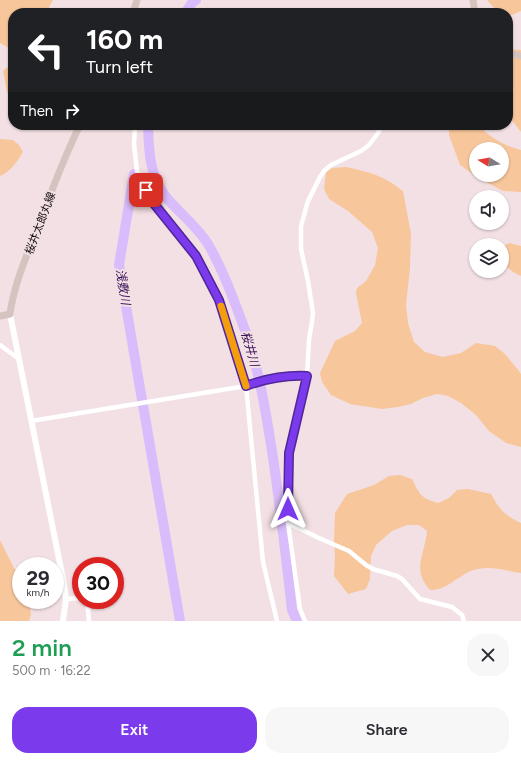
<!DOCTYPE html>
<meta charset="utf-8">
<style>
body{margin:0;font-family:Figtree,"Noto Sans JP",sans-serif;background:#f7f7f7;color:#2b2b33;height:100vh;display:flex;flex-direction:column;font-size:15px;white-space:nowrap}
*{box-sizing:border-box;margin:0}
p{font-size:13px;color:#7c7c81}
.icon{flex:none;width:22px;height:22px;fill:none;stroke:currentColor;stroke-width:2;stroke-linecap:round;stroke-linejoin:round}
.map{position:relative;height:621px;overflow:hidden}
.details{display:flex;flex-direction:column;background:#fff;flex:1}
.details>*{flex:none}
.top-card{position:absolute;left:8px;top:8px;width:505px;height:122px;border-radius:16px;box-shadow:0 1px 3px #0004;background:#202124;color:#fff;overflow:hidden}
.needle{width:26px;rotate:281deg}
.buttons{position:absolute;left:469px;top:142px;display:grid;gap:8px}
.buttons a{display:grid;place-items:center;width:40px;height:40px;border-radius:50%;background:#fff;box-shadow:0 1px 3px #0004;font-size:20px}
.speed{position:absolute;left:12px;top:557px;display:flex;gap:8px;font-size:20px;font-weight:700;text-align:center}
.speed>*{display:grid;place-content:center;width:52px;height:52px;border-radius:50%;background:#fff;box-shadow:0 1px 3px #0004;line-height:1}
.speed small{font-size:10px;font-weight:400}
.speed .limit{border:6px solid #d22;background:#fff;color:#111}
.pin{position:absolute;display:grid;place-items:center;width:34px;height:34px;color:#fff;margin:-17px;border-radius:8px;box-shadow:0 2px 6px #0006}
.me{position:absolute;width:44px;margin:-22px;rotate:0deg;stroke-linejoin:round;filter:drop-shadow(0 0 3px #0008)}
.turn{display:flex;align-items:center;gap:14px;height:84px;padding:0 12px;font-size:18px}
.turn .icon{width:52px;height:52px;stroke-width:2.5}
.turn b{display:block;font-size:28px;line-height:34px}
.then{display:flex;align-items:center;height:38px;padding:0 12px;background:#0003;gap:8px;font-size:15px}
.round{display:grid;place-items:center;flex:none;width:42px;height:42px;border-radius:16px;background:#f7f7f7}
.summary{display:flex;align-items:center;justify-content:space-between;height:68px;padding:0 12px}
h1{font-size:24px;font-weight:600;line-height:30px;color:#1e9e55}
.primary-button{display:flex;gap:8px;margin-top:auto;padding:8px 12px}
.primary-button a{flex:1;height:46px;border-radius:16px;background:#7c3aed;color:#fff;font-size:16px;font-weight:600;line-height:46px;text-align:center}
.primary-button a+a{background:#f7f7f7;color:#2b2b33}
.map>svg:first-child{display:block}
.green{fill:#f7c69b;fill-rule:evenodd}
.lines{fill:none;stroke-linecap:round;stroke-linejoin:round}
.stream{stroke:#d9bcfb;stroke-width:1.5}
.river{stroke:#d9bcfb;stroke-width:10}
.minor{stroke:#fff;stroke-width:4.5}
.tertiary{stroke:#fff;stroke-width:6}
.secondary{stroke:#d5c3bf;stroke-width:7}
.route-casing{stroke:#51269a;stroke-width:10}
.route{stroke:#7c3aed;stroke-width:7}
.slow{stroke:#f59e0b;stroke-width:7}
.labels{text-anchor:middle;stroke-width:4;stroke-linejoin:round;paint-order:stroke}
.street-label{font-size:11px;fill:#130d0f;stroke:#f3e0e4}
.water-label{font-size:12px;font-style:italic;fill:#3a1159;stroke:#f3e0e4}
</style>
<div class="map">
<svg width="521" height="621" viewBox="0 0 521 621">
<rect width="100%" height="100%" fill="#f3e0e4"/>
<path class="green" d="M0 0H53L46 13H13V55L7 47 0 43Z
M487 0H521V11L512 15H508V13C499 13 492 7 487 0Z
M508 49 521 50V132L508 115Z
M13 67V91L9 93 7 92 3 71 6 68Z
M449 125H478C490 137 504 146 521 150V192L503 191 477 177 460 165 449 135ZM476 149H502V175H476Z
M0 139 13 140 19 145 23 152C17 162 10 172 0 176Z
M346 167C372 173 382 175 403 191L411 234 410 268 406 305 408 323 414 342 425 352 443 357 461 353 476 343 495 346 505 354 519 371 521 374V447L506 443 489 431 476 415 461 403 448 396 437 394 423 398 411 404 398 407 382 409 350 404 331 395 322 382 320 373 335 341 355 331 362 323 356 293 357 288 366 281 375 265 378 248 372 232 348 211 329 199 324 189 326 172 332 168Z
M509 243 521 246V276C507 270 498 260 505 245Z
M400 475 412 479C420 495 421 498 438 503L449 498 457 490 468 489 491 494C500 510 504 515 521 523V573C507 571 492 566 478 569 460 572 448 591 430 590 411 569 425 555 427 531L419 525H407L392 531 376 545 371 556 370 579 366 589 348 594 334 576 335 556 334 540 335 513 347 494 374 485 389 476Z
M0 540 21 582V600H29V601L31 614 29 621H0Z"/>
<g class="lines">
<path class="stream" d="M192 3 194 0"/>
<path class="river" d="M185 13 192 3 196 0
M148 125C149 153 149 173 166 197 179 213 197 226 208 244 222 268 232 295 242 322 258 363 265 407 272 451 280 504 286 557 292 610L297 621
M134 174 119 265 142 400
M143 405 180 621"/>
<path class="minor" d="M135 125 134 144 137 171 151 200 196 256 219 300 246 386 263 562 277 621
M0 345 19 359
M31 421 246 386C265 379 286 375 307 376
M288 523 321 539 349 551 366 565 373 569 397 576 402 579 420 599 452 607 462 615 464 621
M66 599 81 598
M87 600 89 621
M305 621 300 609 288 523 289 453 307 376 309 340 312 321 313 313 308 281 301 249V226L308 201 320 177 324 171 331 165 361 151 369 145 378 133 382 125"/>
<path class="tertiary" d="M10 314 63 579 66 599 63 621"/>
<path class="secondary" d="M473 0 475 13
M133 13 137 0
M508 53 521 56
M0 316 10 314C14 283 28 253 39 224 52 190 64 157 80 125"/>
</g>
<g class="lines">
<g class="route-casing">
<path id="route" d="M146 190 151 200 196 256 219 300 246 386C265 379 286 375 307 376L289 453 288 509"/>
</g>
<use href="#route" class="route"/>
<path class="slow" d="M221 306 246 386"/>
</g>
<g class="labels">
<g class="street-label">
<text transform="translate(40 223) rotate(-69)" y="4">桜井太郎丸線</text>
</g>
<g class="water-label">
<text transform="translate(123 287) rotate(81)" y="4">浅敷川</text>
<text transform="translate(250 349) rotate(74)" y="4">桜井川</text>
</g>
</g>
</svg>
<div class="buttons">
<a><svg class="needle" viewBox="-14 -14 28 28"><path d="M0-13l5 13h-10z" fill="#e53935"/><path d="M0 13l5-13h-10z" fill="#7c7c81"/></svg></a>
<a><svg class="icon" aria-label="sound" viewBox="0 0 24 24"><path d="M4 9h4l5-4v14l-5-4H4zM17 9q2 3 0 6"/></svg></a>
<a><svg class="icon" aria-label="layers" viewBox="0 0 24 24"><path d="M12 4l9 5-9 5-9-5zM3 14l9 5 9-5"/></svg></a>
</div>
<div class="speed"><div>29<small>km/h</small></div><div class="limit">30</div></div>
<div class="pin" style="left:146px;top:190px;background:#d93025"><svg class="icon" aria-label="arrive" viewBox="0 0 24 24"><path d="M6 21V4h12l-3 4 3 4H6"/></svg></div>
<svg class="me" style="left:288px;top:509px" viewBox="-20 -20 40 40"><path d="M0-17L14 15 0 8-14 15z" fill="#7c3aed" stroke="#fff" stroke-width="4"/></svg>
<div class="top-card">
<div class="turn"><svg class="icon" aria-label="left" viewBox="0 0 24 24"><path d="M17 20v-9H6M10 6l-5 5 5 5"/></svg><div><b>160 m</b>Turn left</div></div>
<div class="then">Then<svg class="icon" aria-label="right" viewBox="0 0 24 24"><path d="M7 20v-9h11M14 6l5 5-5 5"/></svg></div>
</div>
</div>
<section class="details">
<div class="summary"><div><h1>2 min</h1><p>500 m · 16:22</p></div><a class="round"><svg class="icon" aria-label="close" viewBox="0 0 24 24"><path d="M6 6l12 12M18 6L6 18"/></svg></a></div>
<div class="primary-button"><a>Exit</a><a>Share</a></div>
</section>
